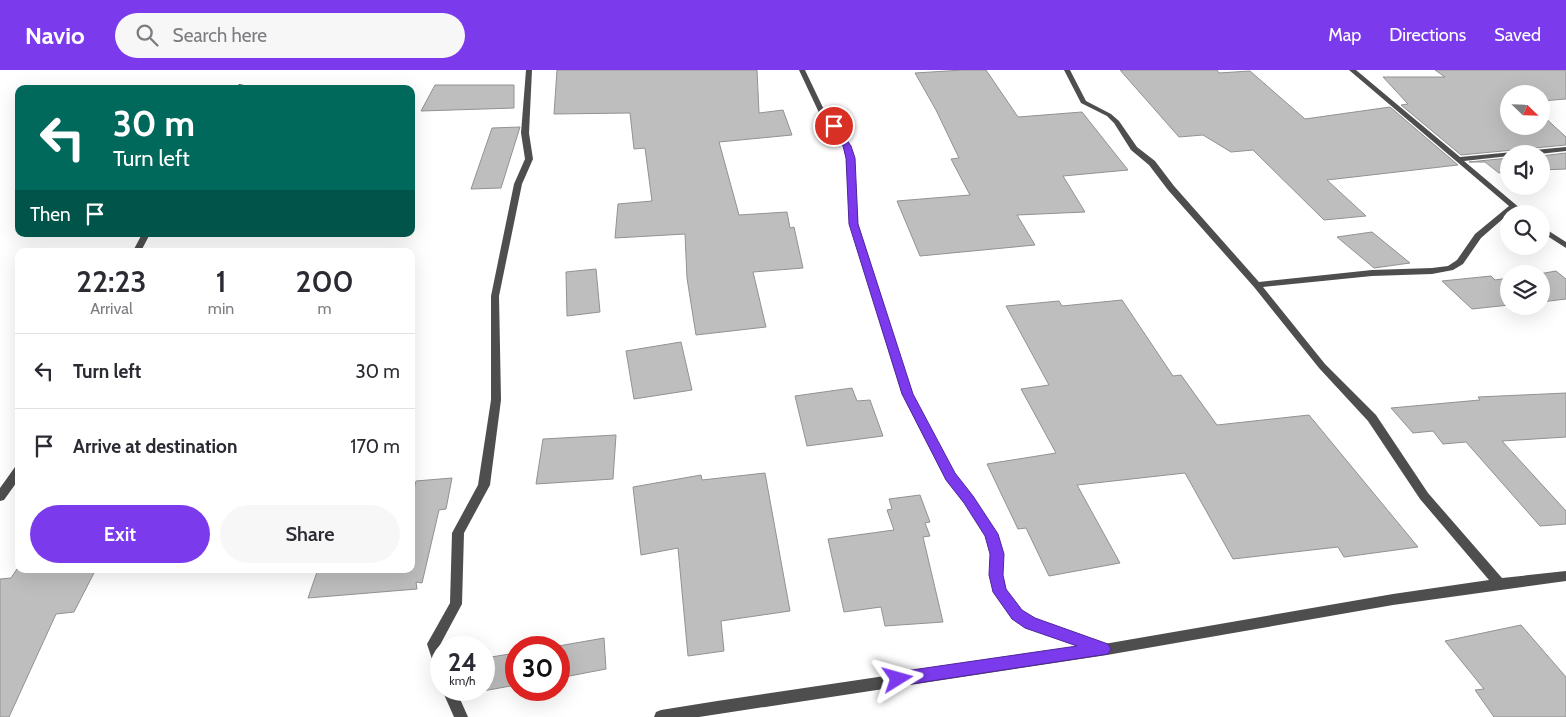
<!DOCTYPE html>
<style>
body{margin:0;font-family:Cabin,sans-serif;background:#f7f7f7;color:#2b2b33;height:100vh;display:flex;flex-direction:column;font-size:19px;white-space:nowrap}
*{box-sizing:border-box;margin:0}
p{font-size:16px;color:#7c7c81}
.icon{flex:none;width:28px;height:28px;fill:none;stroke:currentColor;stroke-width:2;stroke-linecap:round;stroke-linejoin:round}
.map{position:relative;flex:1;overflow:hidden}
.drawer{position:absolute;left:15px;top:178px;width:400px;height:325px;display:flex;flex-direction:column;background:#fff;border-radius:10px;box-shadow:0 5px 20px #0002}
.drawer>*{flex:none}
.top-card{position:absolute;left:15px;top:15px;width:400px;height:152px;border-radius:10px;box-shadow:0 5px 20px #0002;background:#00695c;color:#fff;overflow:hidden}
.needle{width:32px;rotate:113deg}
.buttons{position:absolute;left:1500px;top:15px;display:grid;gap:10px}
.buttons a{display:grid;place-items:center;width:50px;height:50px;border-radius:50%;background:#fff;box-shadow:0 5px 20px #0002;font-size:25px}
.speed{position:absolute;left:430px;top:566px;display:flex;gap:10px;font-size:25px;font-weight:700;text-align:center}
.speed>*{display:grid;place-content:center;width:65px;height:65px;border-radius:50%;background:#fff;box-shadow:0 5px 20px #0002;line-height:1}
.speed small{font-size:12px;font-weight:400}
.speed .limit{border:8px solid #d22;background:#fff;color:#111}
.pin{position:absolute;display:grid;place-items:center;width:42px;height:42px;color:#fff;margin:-21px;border:2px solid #fff;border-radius:50%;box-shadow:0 1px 5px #0007}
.me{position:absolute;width:55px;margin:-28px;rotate:82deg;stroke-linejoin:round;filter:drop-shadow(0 0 4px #0008)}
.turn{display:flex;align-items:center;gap:18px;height:105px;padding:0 15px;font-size:22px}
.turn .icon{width:65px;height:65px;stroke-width:2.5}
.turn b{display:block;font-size:35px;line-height:42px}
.then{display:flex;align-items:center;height:48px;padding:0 15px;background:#0003;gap:10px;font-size:19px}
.eta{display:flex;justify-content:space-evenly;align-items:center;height:85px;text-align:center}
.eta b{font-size:30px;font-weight:600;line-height:35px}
.cta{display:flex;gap:10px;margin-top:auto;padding:10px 15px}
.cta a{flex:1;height:58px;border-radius:30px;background:#7c3aed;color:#fff;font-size:20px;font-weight:600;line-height:58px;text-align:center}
.cta a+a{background:#f7f7f7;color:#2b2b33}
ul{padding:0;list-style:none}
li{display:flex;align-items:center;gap:15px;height:75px;padding:0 15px;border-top:1px solid #e1e1e2}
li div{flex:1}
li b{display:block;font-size:19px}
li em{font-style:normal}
header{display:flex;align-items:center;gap:30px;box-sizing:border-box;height:70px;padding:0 25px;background:#7c3aed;color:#fff}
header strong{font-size:24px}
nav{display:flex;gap:28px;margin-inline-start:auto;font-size:18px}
.search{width:350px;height:45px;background:#f7f7f7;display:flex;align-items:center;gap:12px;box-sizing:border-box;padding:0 18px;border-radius:28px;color:#7c7c81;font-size:19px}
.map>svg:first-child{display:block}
.building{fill:#bebebe;stroke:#929292}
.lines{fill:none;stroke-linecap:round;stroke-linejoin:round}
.street{fill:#4e4e4e;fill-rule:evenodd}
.route{fill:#7c3aed;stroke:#51269a}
</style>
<header>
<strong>Navio</strong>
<div class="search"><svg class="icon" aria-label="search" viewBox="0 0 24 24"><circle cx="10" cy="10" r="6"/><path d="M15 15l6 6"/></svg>Search here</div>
<nav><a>Map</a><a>Directions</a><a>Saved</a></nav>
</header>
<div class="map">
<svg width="1566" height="647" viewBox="0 0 1566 647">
<rect width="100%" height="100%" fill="#fff"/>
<path class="building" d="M557 0H757L759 43 783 40 792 65 719 72 739 145 787 142 790 158 794 157 803 198 753 202 766 257 696 265 687 208 685 164 615 168 618 134 652 131 645 78 634 79 630 43 554 44Z
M963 0H986L1018 47 1082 42 1128 100 1063 106 1085 142 1017 145 1035 175 920 186 897 131 970 125 951 89 959 88 936 40 915 3Z
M1120 0H1217L1219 3 1250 1 1305 49 1390 37 1458 95 1327 110 1366 146 1324 150 1253 80 1231 82 1203 65 1179 67Z
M1435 0H1566V29L1541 31V24H1509V56H1541V44L1566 67V75L1461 85 1401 35 1408 34 1383 7H1445Z
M435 15H514V38L421 41Z
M520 57 501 118 471 119 492 58Z
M1566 83V99L1541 100V86Z
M1509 88V102L1499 103 1485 92H1469Z
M1372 162 1410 193 1374 198 1337 167Z
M596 199 600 242 567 246 566 202Z
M1556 201 1566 209V229L1541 232V204H1539Z
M1491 206 1495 210 1509 208V235L1472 239 1442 211Z
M1122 230 1173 306 1181 305 1217 355 1309 345 1418 477 1344 487 1338 477 1233 489 1185 403 1077 415 1120 493 1049 506 1026 458 1018 459 987 394 1056 383 1021 319 1049 315 1006 236 1059 231 1062 236Z
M681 272 692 320 634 329 626 281Z
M852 318 857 331 870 330 883 366 807 376 795 326Z
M1566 323V367L1502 371 1566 441V454L1540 456 1466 372 1443 374 1433 361 1413 363 1391 338 1480 330 1478 327Z
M616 365 613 409 536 414 543 369Z
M765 403 790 541 721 551 724 581 688 586 678 478 641 485 633 417 701 405 702 410Z
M452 408 446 439 439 440 422 513 416 512 417 519 308 528 318 499H411V431L416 411Z
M920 425 930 452 925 453 930 466 923 467 943 552 885 556 881 537 844 542 828 469 894 460 887 440 892 439 889 429Z
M17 499H96L74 542 56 544 9 647H0V509L11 508Z
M1521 555 1566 607V647H1494L1475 620 1484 619 1445 571Z
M604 568 606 599 559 608V578H547Z
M516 583V615L483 621 485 588Z"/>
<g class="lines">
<path class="street" d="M526 0H532L529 63 533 89 522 114 499 226 501 330 490 415 464 463 462 534 440 575 441 579V603L436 601 427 574 450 533 452 463 478 415 491 330V226L514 114 525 89 521 63Z
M799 0H805L827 46 836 55 851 76 854 88 858 154 912 324 954 404 973 427 997 464 1003 484 1002 505 1006 520 1021 541 1034 549 1104 574 1393 524 1489 510 1420 429 1368 351 1319 298 1254 217 1168 120 1149 95 1131 80 1114 53 1107 46 1081 33 1064 0H1070L1086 31 1111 44 1119 51 1137 77 1155 91 1174 116 1259 212 1372 200 1432 198 1448 196 1457 190 1475 164 1509 136 1349 0H1356L1460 87 1566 77V81L1539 84H1509V86L1464 91 1527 144H1518L1513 140 1481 168 1463 194 1453 200 1432 204 1372 206 1263 217 1325 294 1376 345 1428 423 1502 508 1566 501V511L1393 535 1107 585 699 647H654L656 642 661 640 717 631 1081 577 1026 557 1013 549 996 526 990 505 991 484 986 465 965 433 946 410 902 324 850 154 846 88 843 76 831 57 821 47Z
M239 14 244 15 242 19H235Z
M1541 156 1566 172V178L1541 162Z
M142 164H150L141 181H133Z
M19 396V409L4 430 0 431V418L15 397Z
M442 620H456L468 647H454Z"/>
</g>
<path class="route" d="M831 54H836L851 76 855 88 858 154 913 324 955 403 973 426 998 464 1004 484 1003 505 1006 519 1022 540 1035 548 1108 574 1111 579 1108 584 898 616 892 614 890 609 892 604 898 602 1077 576 1025 558 1012 549 993 522 989 505 990 484 985 466 964 433 946 410 902 324 849 154 846 88 843 76 830 56Z"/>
</svg>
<div class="buttons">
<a><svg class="needle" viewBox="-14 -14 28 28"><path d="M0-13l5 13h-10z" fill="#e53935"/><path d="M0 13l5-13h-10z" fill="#7c7c81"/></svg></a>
<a><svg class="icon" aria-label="sound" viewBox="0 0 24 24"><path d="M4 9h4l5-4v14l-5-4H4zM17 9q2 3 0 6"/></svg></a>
<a><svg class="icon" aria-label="search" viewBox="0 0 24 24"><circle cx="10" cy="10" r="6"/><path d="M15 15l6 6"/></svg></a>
<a><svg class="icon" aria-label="layers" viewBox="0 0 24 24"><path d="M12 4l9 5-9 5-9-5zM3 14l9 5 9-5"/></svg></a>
</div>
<div class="speed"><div>24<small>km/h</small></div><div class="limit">30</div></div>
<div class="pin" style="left:834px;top:56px;background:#d93025"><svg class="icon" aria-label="arrive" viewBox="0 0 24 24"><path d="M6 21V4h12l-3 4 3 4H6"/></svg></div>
<svg class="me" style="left:898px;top:609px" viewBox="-20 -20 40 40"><path d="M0-17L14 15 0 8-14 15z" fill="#7c3aed" stroke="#fff" stroke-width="4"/></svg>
<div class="top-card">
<div class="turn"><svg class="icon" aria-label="left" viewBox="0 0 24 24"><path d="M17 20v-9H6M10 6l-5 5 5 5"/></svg><div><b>30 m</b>Turn left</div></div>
<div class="then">Then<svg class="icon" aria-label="arrive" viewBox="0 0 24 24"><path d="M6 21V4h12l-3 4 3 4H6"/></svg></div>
</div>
<section class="drawer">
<div class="eta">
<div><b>22:23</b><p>Arrival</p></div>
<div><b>1</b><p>min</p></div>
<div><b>200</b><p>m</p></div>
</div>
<ul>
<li><svg class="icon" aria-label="left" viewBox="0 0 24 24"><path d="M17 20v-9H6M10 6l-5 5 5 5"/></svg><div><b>Turn left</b></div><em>30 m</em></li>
<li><svg class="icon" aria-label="arrive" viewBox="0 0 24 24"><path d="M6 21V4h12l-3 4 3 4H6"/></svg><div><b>Arrive at destination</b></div><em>170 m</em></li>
</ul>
<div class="cta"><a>Exit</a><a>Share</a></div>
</section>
</div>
